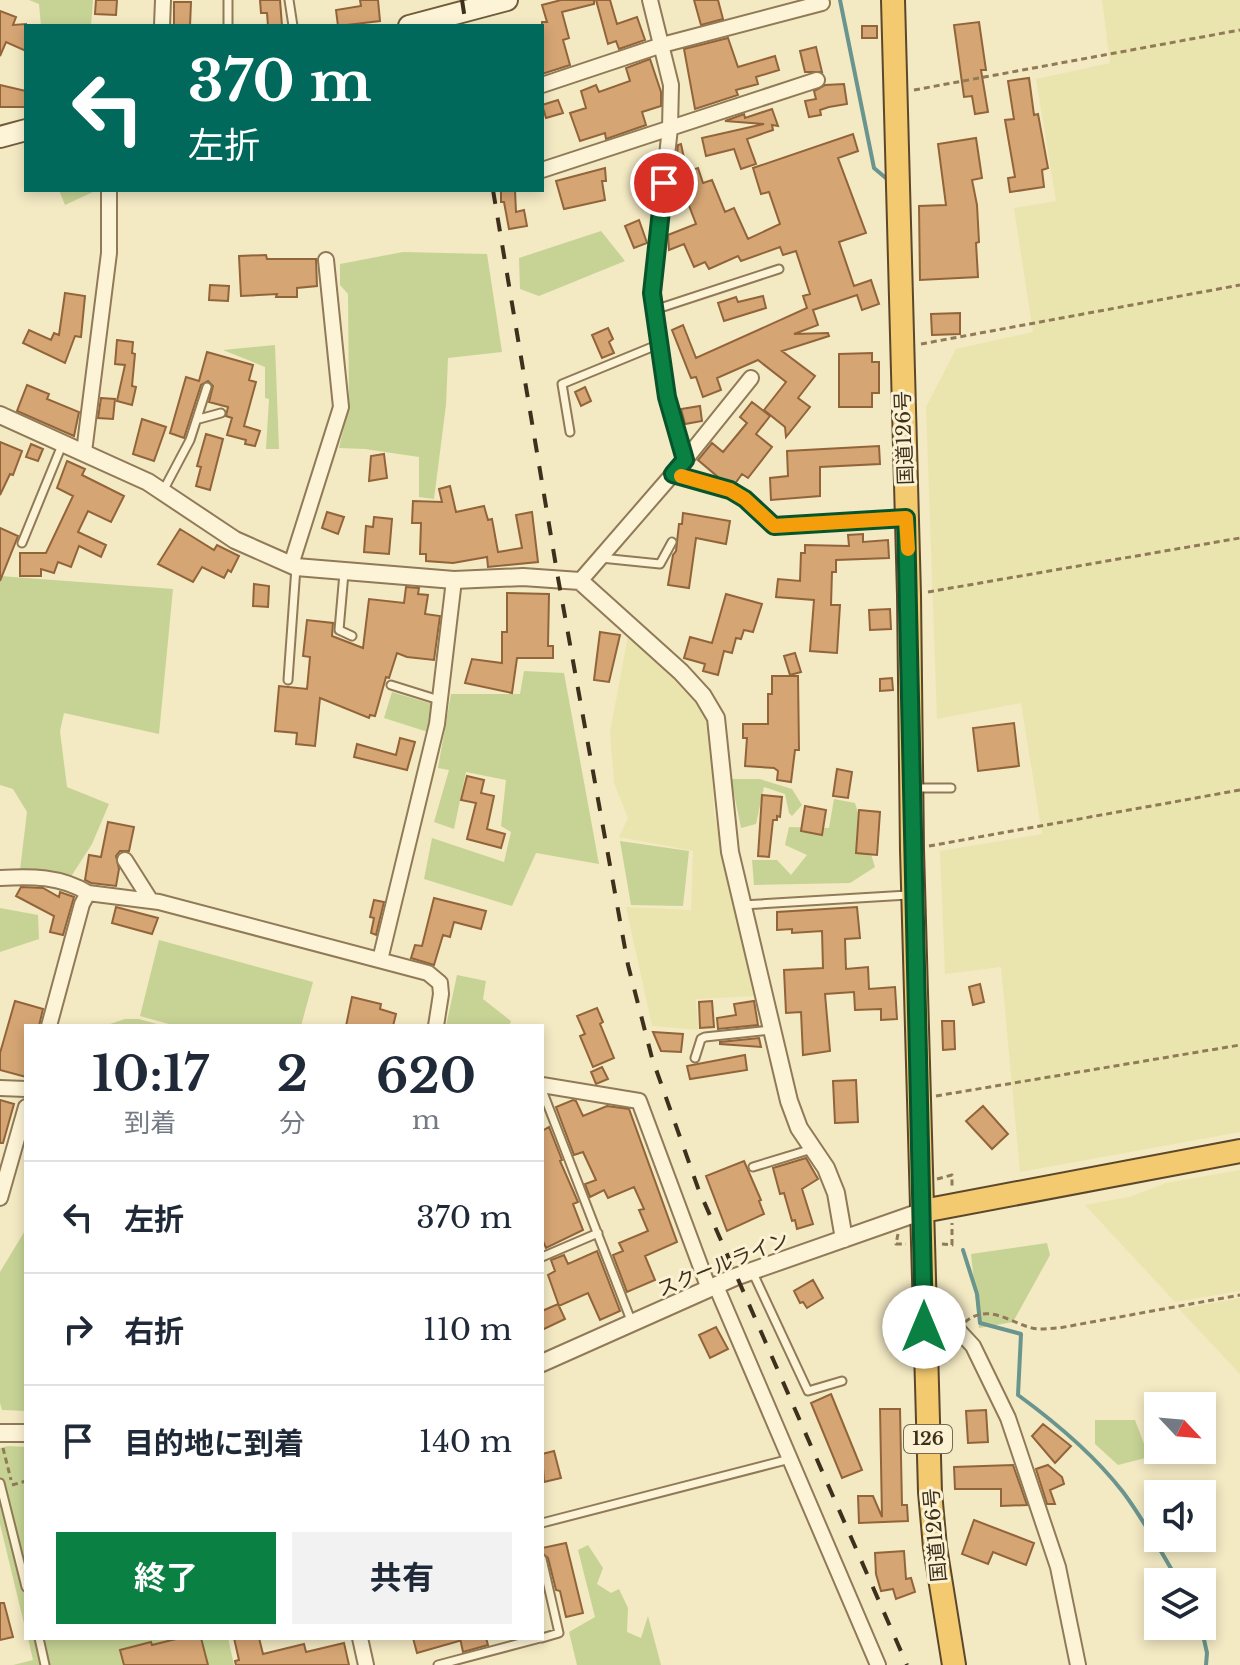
<!DOCTYPE html>
<html lang="ja">
<meta charset="utf-8">
<style>
body{margin:0;font-family:"Libre Baskerville","Noto Sans JP",serif;background:#f2f2f3;color:#1f2937;height:100vh;display:flex;flex-direction:column;font-size:30px;white-space:nowrap}
*{box-sizing:border-box;margin:0}
p{font-size:26px;color:#747a83}
.icon{flex:none;width:44px;height:44px;fill:none;stroke:currentColor;stroke-width:2;stroke-linecap:round;stroke-linejoin:round}
.map{position:relative;flex:1;overflow:hidden}
.drawer{position:absolute;left:24px;top:1024px;width:520px;height:616px;display:flex;flex-direction:column;background:#fff;border-radius:0px;box-shadow:0 4px 12px #0003}
.drawer>*{flex:none}
.guide{position:absolute;left:24px;top:24px;width:520px;height:168px;border-radius:0px;box-shadow:0 4px 12px #0003;background:#00695c;color:#fff;overflow:hidden}
.needle{width:52px;rotate:116deg}
.tools{position:absolute;left:1144px;top:1392px;display:grid;gap:16px}
.tools a{display:grid;place-items:center;width:72px;height:72px;border-radius:0px;background:#fff;box-shadow:0 4px 12px #0003;font-size:40px}
.pin{position:absolute;display:grid;place-items:center;width:68px;height:68px;color:#fff;margin:-34px;border:4px solid #fff;border-radius:50%;box-shadow:0 2px 8px #0007}
.me{position:absolute;width:88px;margin:-44px;rotate:0deg;stroke-linejoin:round;filter:drop-shadow(0 0 6px #0008)}
.turn{display:flex;align-items:center;gap:28px;height:168px;padding:0 32px;font-size:36px}
.turn .icon{width:104px;height:104px;stroke-width:2.5}
.turn b{display:block;font-size:56px;line-height:68px}
.eta{display:flex;justify-content:space-evenly;align-items:center;height:136px;text-align:center}
.eta b{font-size:48px;font-weight:700;line-height:56px}
.primary-button{display:flex;gap:16px;margin-top:auto;padding:16px 32px}
.primary-button a{flex:1;height:92px;border-radius:0px;background:#0b8043;color:#fff;font-size:32px;font-weight:700;line-height:92px;text-align:center}
.primary-button a+a{background:#f2f2f3;color:#1f2937}
ul{padding:0;list-style:none}
li{display:flex;align-items:center;gap:24px;height:112px;padding:0 32px;border-top:2px solid #e0e1e3}
li div{flex:1}
li b{display:block;font-size:30px}
li em{font-style:normal}
.map>svg:first-child{display:block}
.farmland{fill:#eae5af}
.green{fill:#c7d395}
.lines{fill:none;stroke-linecap:round;stroke-linejoin:round}
.stream{stroke:#6a958e;stroke-width:4}
.building{fill:#d6a574;stroke:#92643a;stroke-width:2}
.service-casing{stroke:#907a57;stroke-width:11}
.minor-casing{stroke:#907a57;stroke-width:18}
.tertiary-casing{stroke:#907a57;stroke-width:20}
.secondary-casing{stroke:#725b3a;stroke-width:24}
.trunk-casing{stroke:#5d472b;stroke-width:26}
.path{stroke:#907a57;stroke-width:3;stroke-dasharray:6 4;stroke-linecap:butt}
.service{stroke:#fdf4d7;stroke-width:7}
.minor{stroke:#fdf4d7;stroke-width:14}
.tertiary{stroke:#fdf4d7;stroke-width:16}
.secondary{stroke:#fdf4d7;stroke-width:20}
.trunk{stroke:#f3ca70;stroke-width:22}
.rail{stroke:#3e301d;stroke-width:4;stroke-dasharray:14 14;stroke-linecap:butt}
.route-casing{stroke:#07532c;stroke-width:20}
.route{stroke:#0b8043;stroke-width:14}
.slow{stroke:#f59e0b;stroke-width:14}
.labels{text-anchor:middle;stroke-width:6;stroke-linejoin:round;paint-order:stroke}
.shield{fill:#faf2d3;stroke:#766a54;stroke-width:2}
.shield-label{font-size:18px;font-weight:bold;fill:#3e301d}
.street-label{font-size:20px;fill:#3e301d;stroke:#faf2d3}
</style>
<div class="map">
<svg width="1240" height="1665" viewBox="0 0 1240 1665">
<rect width="100%" height="100%" fill="#f3e9c3"/>
<path class="farmland" d="M1102 0H1240V1132L1020 1172 1001 967 945 974 940 851 1042 834 1021 703 937 719 926 407 956 349 1033 332 1014 208 1056 201 1036 79 1110 63Z
M628 636 679 680 702 710 710 729 714 813 758 996 696 999 698 1030 652 1026 626 907 691 910 693 851 619 837 628 818 614 783 610 732Z
M1240 1170V1291L1175 1302 1085 1205 1129 1197 1166 1183Z
M1240 1298V1374L1179 1309Z"/>
<path class="green" d="M29 0H93L91 26H41L39 4Z
M59 190H93V192L65 205Z
M601 231 625 261 539 296 520 289 519 258Z
M403 252 487 254 502 352 448 358 446 405 434 499 419 497V457L365 449 339 448 349 406 348 294 340 285V264Z
M275 345 279 449H266L269 399 265 398V367L223 350Z
M0 576 173 589 159 734 64 713 60 731 67 787 109 804 92 844 72 875 20 870 27 812 13 789 0 785Z
M524 671 564 673 599 864 536 853 512 906 424 879 432 838 504 862 511 832 501 826 506 780 466 772 454 829 434 822 449 770 438 768 451 694H520Z
M392 692 432 704 428 732 384 718Z
M731 779H760L792 789 802 805 792 816 789 813 785 794 764 787 756 824 741 828Z
M834 799 855 803 875 867 850 883 754 885 752 860H777L791 875 807 855 785 845 789 827 829 828Z
M620 841 689 851 683 906 631 905Z
M0 908 38 915 39 939 0 952Z
M159 940 313 982 301 1026H176L140 1016Z
M457 975 486 981 483 999 511 1021 509 1026H446Z
M125 1019H139L164 1026H104Z
M26 1229V1411L2 1410 0 1403V1272Z
M1047 1243 1050 1255 1013 1322 979 1328 971 1254Z
M1095 1420H1135L1149 1457 1118 1465 1095 1444Z
M8 1446 26 1447V1632L0 1524V1448Z
M588 1545 603 1568 597 1584 611 1593 619 1589 628 1608 627 1632 641 1638 648 1616 661 1665H577L569 1632 595 1617 578 1550Z
M28 1638H228L234 1665H13L33 1660Z"/>
<g class="lines">
<path class="stream" d="M840 0 874 168 887 179
M963 1250 977 1294 980 1323 1021 1334 1018 1395C1055 1422 1095 1456 1123 1492 1144 1520 1161 1552 1179 1582
M1201 1626 1207 1653 1206 1665"/>
</g>
<path class="building" d="M96 0H117L116 15 95 14Z
M260 0H280L282 26H268L267 13H261Z
M360 0H378L380 21 338 26 336 10 361 6Z
M561 0H594V4L562 12 569 38 563 40 570 65 542 74V22H547L542 5Z
M596 0H610L617 24 637 17 645 40 619 49 616 41 608 44Z
M694 0H718L723 19 701 25Z
M174 2H191L190 26H174Z
M0 11 16 17 13 25 26 24V51L6 42 0 56Z
M979 22 986 70H981L988 112 975 114 972 96 964 97 954 25Z
M862 26H877V38H862Z
M728 38 738 67 775 56 779 70 756 77 758 84 736 90 738 95 695 109 684 49Z
M816 47 822 72H805L800 51Z
M650 59 661 92V106L642 112 646 125 606 139 605 133 580 141 570 113 586 108 581 91 596 85 599 92 630 81 626 68Z
M1029 78 1034 115 1038 114 1048 168 1042 170 1044 187 1010 192 1008 178 1015 177 1005 120 1014 119 1008 81Z
M844 84 847 104 829 107 820 110 821 115 809 117 805 101 816 99 814 91 825 85Z
M0 85 26 91V107H0Z
M558 100 563 113 546 118 542 105Z
M772 109 778 126 772 125 773 130 747 139 756 164 741 169 734 149 706 156 702 138 764 124 725 121 744 114 745 118Z
M853 134 858 151 838 158 866 233 839 242 854 286 871 280 879 304 862 310 857 295 813 310 818 325 794 334 828 333 829 336 782 351 815 376 798 398 810 407 786 437 785 427 764 410 786 382 758 360 717 378 721 390 703 397 696 377 691 378 672 330 683 325 696 358 807 308 803 296 810 294 796 251 783 255 780 247 741 261 738 256 709 269 705 262 694 267 684 244 669 250 668 235 696 224 688 203 671 210 673 193 677 192 674 182 678 145 681 144 687 172 698 168 703 183 712 180 725 212 734 208 748 239 780 224 769 192 761 194 753 168Z
M976 138 982 178 972 180 977 205 979 242 976 243 978 277 920 280 919 206 946 205 938 144Z
M605 168 606 181H602L605 200 564 209 556 181Z
M501 190H515L516 212 524 210 527 226 509 229 504 202H501Z
M639 220 647 243 634 248 625 226Z
M266 255 267 259H316L317 286 297 288V297H276L277 294 241 296 239 256Z
M210 285 229 286 228 301 209 300Z
M65 293 85 296 81 337 75 336 65 363 23 343 29 330 51 340 54 333 59 335Z
M763 296 766 308 724 321 718 303 736 297 738 302Z
M960 313V334L932 335 931 314Z
M608 328 613 339 609 342 614 353 602 358 592 335Z
M117 340 133 342 132 353 135 354 132 386 136 387 132 405 117 401 125 365 115 364Z
M207 352 253 365 249 380 256 382 244 426 260 431 255 446 245 444 246 440 227 435 232 418 226 416 228 407 209 402 213 386 208 381 201 385 184 438 170 433 186 377 199 381Z
M872 353V362H879V393H872V407H839V354Z
M27 385 49 394 47 399 79 412 74 436 17 411Z
M585 387 591 401 581 406 575 392Z
M101 398 115 399 113 419 98 418Z
M752 402 770 416 756 434 772 447 748 478 742 474 734 485 724 482 698 460 712 443 723 452 747 423 740 417Z
M700 406 702 421 685 424 681 409Z
M142 419 166 427 154 461 133 454Z
M206 434 223 439 210 490 196 486 201 467 197 466Z
M0 442 22 451 13 475 10 474 0 495Z
M31 444 43 449 38 461 26 457Z
M879 446 880 464 820 467V496L771 500 770 478 788 476 787 451Z
M384 454 387 478 369 481 371 456Z
M67 461 85 469 82 475 124 496 111 522 88 511 78 532 106 545 101 557 79 546 71 567 58 562 54 573 41 569V576H20V553H46L73 496 57 488Z
M450 486 456 512 484 506 488 520 492 519 498 552 522 548 516 515 532 512 538 562 488 567 487 557 453 563 426 561V554H420L421 523H412L413 501 442 502 439 489Z
M327 512 344 517 338 534 322 528Z
M683 513 730 521 726 544 696 538 689 588 668 585 673 555 676 551 679 524H682Z
M374 517 392 519 389 554 364 552 366 526 373 527Z
M0 528 18 536 0 581Z
M180 529 214 550 217 545 239 556 231 572 228 570 224 578 202 567 193 582 158 564Z
M863 534V542L888 540 889 558 836 560V572H832L831 605H840L837 653 810 651 814 600 776 597 778 579 800 581 801 553H805V545L849 546 848 535Z
M254 584 269 586 268 607 253 606Z
M406 587 419 588 418 594 428 595 425 614 440 616 434 660 407 657 397 653 389 678 386 677 375 716 370 715 369 718 320 698 315 746 296 744 297 733 275 731 279 686 307 689 310 657 303 656 307 620 333 623 332 636 363 648 369 599 404 603Z
M507 593 549 594 548 646H553V658H517L512 693 465 683 472 659 502 663V632H507Z
M726 594 762 604 753 632 744 630 741 639 736 638 732 653 724 651 718 675 703 671 705 664 684 658 690 637 712 643Z
M890 609 891 629 870 630 869 610Z
M600 632 620 635 609 682 594 680Z
M795 653 801 672 790 675 784 656Z
M772 676H798L799 750H795L791 782 777 780 778 771 774 768 745 766 747 738H743V724H768V694H772Z
M892 678 893 690 880 691V679Z
M1014 723 1019 766 978 771 973 728Z
M400 738 415 742 407 770 354 757 357 744 396 755Z
M837 769 852 772 848 798 833 796Z
M467 776 484 780 481 793 494 796 487 829 505 834 501 848 467 839 476 803 461 800Z
M762 795 782 797 780 817 777 816V820H773L769 857 758 856Z
M805 806 826 810 822 835 801 831Z
M859 810 880 812 877 855 856 853Z
M108 822 134 827 129 851H120L116 856 119 869 116 886 91 883 85 880 89 855 101 857Z
M21 887 43 888 59 897 60 892 74 897 63 935 50 932 54 916 16 896Z
M434 898 486 911 481 929 454 922 450 937 443 935 434 965 411 958 415 945 422 946Z
M374 900 384 902 376 935 371 933 374 918 370 917Z
M116 907 158 918 152 934 112 923Z
M857 907 860 938 845 939 846 969 868 967 869 989 895 987 897 1019 881 1020V1009L855 1010 854 992 825 994 830 1051 803 1055 801 1012 786 1013 784 970 823 968 822 931 792 933V929L777 930V912Z
M980 984 984 1002 973 1005 969 987Z
M352 997 381 1004 380 1009 396 1014 393 1026H346Z
M15 1001 43 1009 39 1026H26V1077L0 1070V1053Z
M712 1001 714 1027 700 1028 699 1002Z
M754 1001 758 1025 718 1029 717 1018 736 1015 734 1004Z
M597 1008 603 1022 600 1024 614 1058 593 1067 580 1036 585 1034 577 1016Z
M942 1021H954L955 1049 943 1050Z
M653 1032 683 1034 681 1052 661 1051Z
M759 1038 761 1047 720 1044V1042Z
M745 1055 747 1070 690 1079 687 1066Z
M602 1067 608 1079 596 1084 591 1072Z
M856 1080 858 1122 835 1123 833 1081Z
M0 1100 14 1104 3 1143H0Z
M573 1100 576 1101 583 1116 607 1106 629 1109 677 1242 645 1256 655 1280 627 1292 613 1255 623 1251 619 1243 648 1231 639 1210 644 1209 634 1187 608 1198 604 1190 590 1197 585 1184 596 1180 583 1152 574 1155 556 1107Z
M983 1106 1008 1134 992 1149 966 1121Z
M549 1127 562 1160 560 1161 578 1202 573 1204 583 1230 546 1248 542 1239V1131Z
M806 1158 818 1179 802 1189 813 1224 797 1229 795 1220 792 1221 784 1193 780 1194 773 1168Z
M744 1161 761 1200 759 1201 764 1214 727 1231 706 1176Z
M597 1251 620 1311 600 1320 588 1293 559 1306 548 1275 555 1271 551 1260 564 1255 568 1264Z
M813 1280 823 1298 807 1308 803 1302 800 1303 794 1291Z
M558 1304 565 1319 542 1330V1311Z
M716 1327 728 1349 710 1358 699 1335Z
M831 1394 862 1470 842 1478 811 1403Z
M880 1409H900L902 1505H907L908 1521 859 1523 858 1496H873L882 1517Z
M986 1410 988 1442 968 1443 966 1411Z
M1043 1424 1071 1446 1055 1463 1032 1436Z
M554 1451 561 1478 544 1482 542 1454Z
M1013 1465 1027 1505 1001 1506V1489H955L954 1467Z
M1048 1465 1062 1477 1064 1484 1050 1490 1055 1504H1047L1036 1469Z
M974 1520 1034 1543 1026 1565 993 1552 988 1564 962 1554Z
M566 1543 583 1613 566 1617 560 1591 556 1590 548 1558 542 1553V1548Z
M904 1551 906 1579 911 1578 915 1592 896 1599 893 1589 881 1591 876 1574 875 1553Z
M0 1603H4L13 1637 0 1640Z
M180 1638H201L208 1665H124L120 1650 151 1642 152 1645Z
M234 1638H259L263 1654 304 1644 306 1652 344 1643 349 1665H236L235 1661 239 1660Z
M413 1638H459V1641L417 1653Z
M460 1638H486L488 1645 463 1652Z"/>
<g class="lines">
<g class="service-casing">
<path id="service" d="M289 0 293 26
M228 26V0
M654 310 779 269
M199 419 221 413
M570 432 562 384 657 345
M673 474 730 490 745 499 774 526 903 518
M163 491 190 440 207 387
M22 543 62 445
M601 558 660 564 672 542
M344 573 339 630 352 636
M288 680 296 567
M391 685 439 700
M913 788H951
M743 905 908 895
M695 1058 701 1039 705 1037 770 1030
M542 1090 632 1323
M753 1167 812 1149
M542 1257 598 1233
M752 1271 808 1391 842 1381
M0 1483 26 1587
M542 1523 790 1459
M542 1559 559 1633 542 1638
M39 1638 45 1665
M438 1665 540 1638"/>
</g>
<g class="minor-casing">
<path id="minor" d="M650 0 671 85 670 128 652 293 667 397 685 460
M162 26 163 0
M542 85 662 45 822 3
M542 170 817 80
M84 452 109 253V190
M291 565 341 407 326 260
M580 581 685 460 751 378
M125 860 151 901
M0 878C31 876 61 876 88 893L159 902 428 973 440 983 441 994 436 1026
M380 960 437 724 454 580
M49 1026 82 904 88 893
M542 1085 639 1101 709 1289
M0 1088 26 1089
M0 1198 26 1107
M716 1286 878 1665
M924 1327 944 1328 960 1332 973 1346 1008 1418 1058 1567 1078 1665
M360 1638 366 1665"/>
</g>
<g class="tertiary-casing">
<path id="tertiary" d="M0 415 148 482 235 540 296 567 454 580 523 577 580 581 681 672 703 696 716 718 730 852 789 1101 799 1128 826 1168 836 1193 844 1239
M542 1363 735 1277 923 1211
M0 1433H26"/>
</g>
<g class="secondary-casing">
<path id="secondary" d="M409 26 507 0
M0 137 26 130"/>
</g>
<g class="trunk-casing">
<path id="trunk" d="M893 0 909 595 912 850 930 1492 935 1547 954 1665
M923 1211 1240 1151"/>
</g>
<path class="path" d="M914 90 1240 30
M921 344 1240 285
M928 592 1240 538
M929 846 1240 790
M936 1096 1240 1045
M937 1179 952 1175V1188
M898 1234 896 1244H906
M942 1244 952 1245V1223
M965 1322C988 1303 1009 1322 1032 1328 1041 1330 1050 1328 1059 1328L1240 1295
M3 1448 11 1480
M12 1485 26 1481"/>
<use href="#service" class="service"/>
<use href="#minor" class="minor"/>
<use href="#tertiary" class="tertiary"/>
<use href="#secondary" class="secondary"/>
<use href="#trunk" class="trunk"/>
<path class="rail" d="M462 0 466 26
M493 190 558 578 628 965 652 1058 698 1188 907 1665"/>
</g>
<g class="lines">
<g class="route-casing">
<path id="route" d="M664 183 652 293 667 397 685 460 673 474 730 490 745 499 774 526 906 518 924 1327"/>
</g>
<use href="#route" class="route"/>
<path class="slow" d="M681 476 730 490 745 499 774 526 906 518 908 549"/>
</g>
<g class="labels">
<rect class="shield" x="904" y="1425" width="48" height="28" rx="6"/>
<g class="shield-label">
<text x="928" y="1445">126</text>
</g>
<g class="street-label">
<text transform="translate(904 438) rotate(-92)" y="7">国道126号</text>
<text transform="translate(723 1264) rotate(-22)" y="7">スクールライン</text>
<text transform="translate(935 1535) rotate(-95)" y="7">国道126号</text>
</g>
</g>
</svg>
<div class="tools">
<a><svg class="needle" viewBox="-14 -14 28 28"><path d="M0-13l5 13h-10z" fill="#e53935"/><path d="M0 13l5-13h-10z" fill="#747a83"/></svg></a>
<a><svg class="icon" aria-label="sound" viewBox="0 0 24 24"><path d="M4 9h4l5-4v14l-5-4H4zM17 9q2 3 0 6"/></svg></a>
<a><svg class="icon" aria-label="layers" viewBox="0 0 24 24"><path d="M12 4l9 5-9 5-9-5zM3 14l9 5 9-5"/></svg></a>
</div>
<div class="pin" style="left:664px;top:183px;background:#d93025"><svg class="icon" aria-label="arrive" viewBox="0 0 24 24"><path d="M6 21V4h12l-3 4 3 4H6"/></svg></div>
<svg class="me" style="left:924px;top:1327px" viewBox="-20 -20 40 40"><circle r="19" fill="#fff"/><path d="M0-13L10 11 0 6-10 11z" fill="#0b8043"/></svg>
<div class="guide">
<div class="turn"><svg class="icon" aria-label="left" viewBox="0 0 24 24"><path d="M17 20v-9H6M10 6l-5 5 5 5"/></svg><div><b>370 m</b>左折</div></div>
</div>
<section class="drawer">
<div class="eta">
<div><b>10:17</b><p>到着</p></div>
<div><b>2</b><p>分</p></div>
<div><b>620</b><p>m</p></div>
</div>
<ul>
<li><svg class="icon" aria-label="left" viewBox="0 0 24 24"><path d="M17 20v-9H6M10 6l-5 5 5 5"/></svg><div><b>左折</b></div><em>370 m</em></li>
<li><svg class="icon" aria-label="right" viewBox="0 0 24 24"><path d="M7 20v-9h11M14 6l5 5-5 5"/></svg><div><b>右折</b></div><em>110 m</em></li>
<li><svg class="icon" aria-label="arrive" viewBox="0 0 24 24"><path d="M6 21V4h12l-3 4 3 4H6"/></svg><div><b>目的地に到着</b></div><em>140 m</em></li>
</ul>
<div class="primary-button"><a>終了</a><a>共有</a></div>
</section>
</div>
